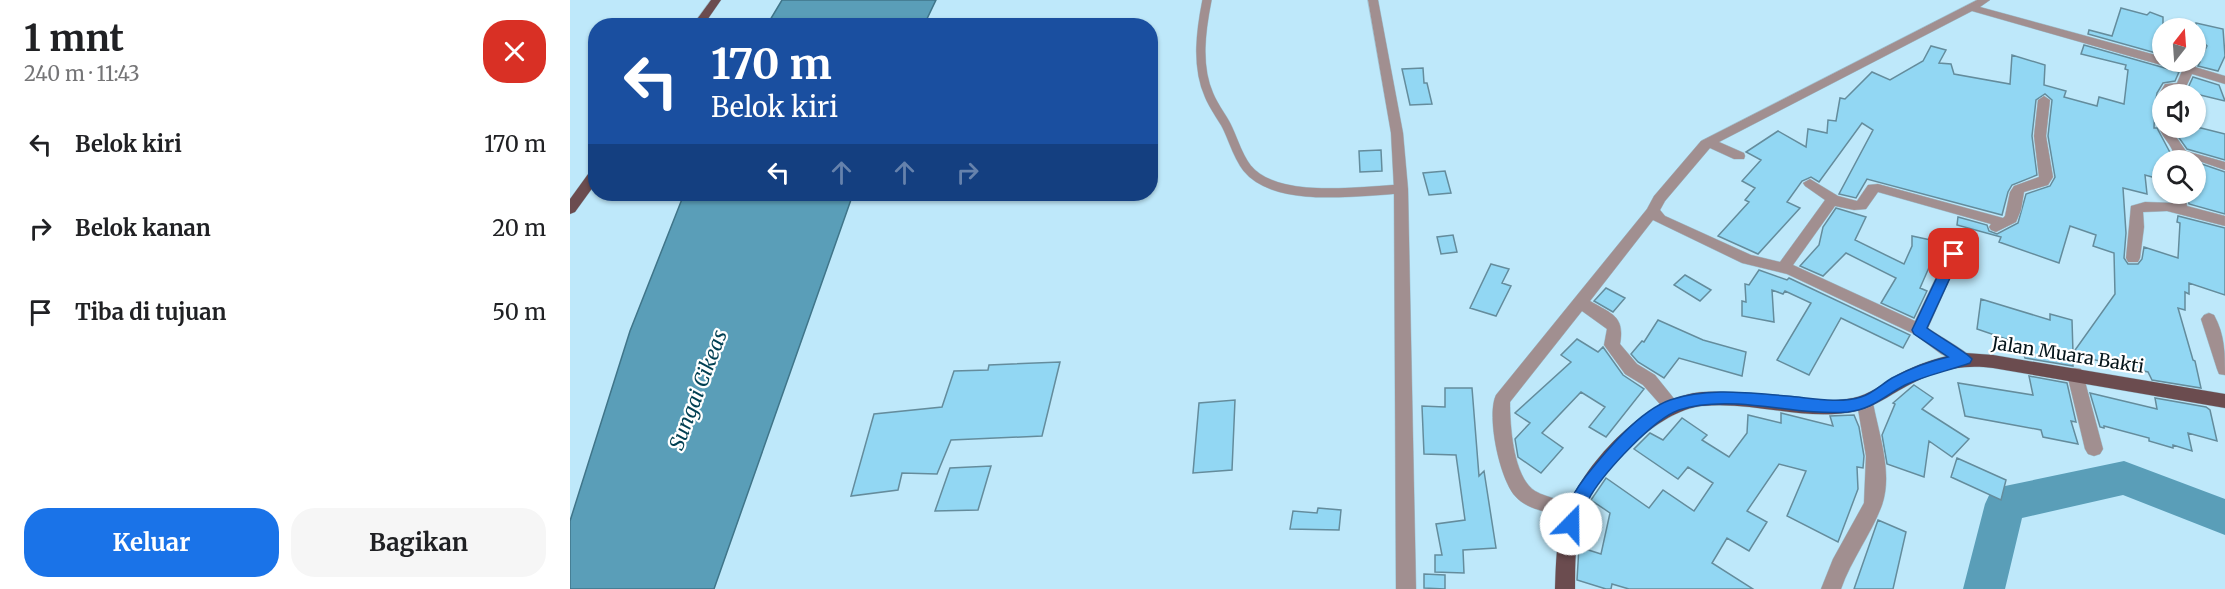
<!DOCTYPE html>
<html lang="id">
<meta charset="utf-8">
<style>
body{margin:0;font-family:Merriweather,serif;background:#f6f6f6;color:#202124;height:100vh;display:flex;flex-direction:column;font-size:22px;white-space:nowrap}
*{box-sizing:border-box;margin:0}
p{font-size:20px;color:#757577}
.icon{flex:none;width:33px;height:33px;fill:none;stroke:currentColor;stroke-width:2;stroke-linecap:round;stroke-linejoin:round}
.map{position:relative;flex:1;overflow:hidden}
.sheet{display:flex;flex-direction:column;background:#fff;width:570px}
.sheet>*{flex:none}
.banner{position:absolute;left:18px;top:18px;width:570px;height:183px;border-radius:24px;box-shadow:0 2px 4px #0004;background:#1a4fa0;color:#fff;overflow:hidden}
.needle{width:39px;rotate:17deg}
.tools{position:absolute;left:1582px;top:18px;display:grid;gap:12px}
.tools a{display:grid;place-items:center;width:54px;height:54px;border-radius:50%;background:#fff;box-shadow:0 2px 4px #0004;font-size:30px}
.pin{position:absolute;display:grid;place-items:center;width:51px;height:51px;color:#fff;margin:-26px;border-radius:12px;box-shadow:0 3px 9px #0006}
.me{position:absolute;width:66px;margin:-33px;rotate:22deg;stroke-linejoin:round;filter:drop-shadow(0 0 4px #0008)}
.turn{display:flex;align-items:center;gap:21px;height:126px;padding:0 24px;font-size:27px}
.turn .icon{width:78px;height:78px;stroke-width:2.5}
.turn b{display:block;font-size:42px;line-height:51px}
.lanes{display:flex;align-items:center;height:57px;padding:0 24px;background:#0003;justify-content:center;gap:30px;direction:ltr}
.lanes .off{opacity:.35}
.round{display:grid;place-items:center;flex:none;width:63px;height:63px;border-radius:24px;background:#f6f6f6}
.summary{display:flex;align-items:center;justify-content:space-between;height:102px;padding:0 24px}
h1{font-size:36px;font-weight:700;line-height:45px}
.action{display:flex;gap:12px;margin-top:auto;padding:12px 24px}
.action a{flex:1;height:69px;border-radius:24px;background:#1a73e8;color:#fff;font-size:24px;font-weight:700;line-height:69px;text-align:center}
.action a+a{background:#f6f6f6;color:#202124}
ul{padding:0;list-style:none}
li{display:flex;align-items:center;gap:18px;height:84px;padding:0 24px}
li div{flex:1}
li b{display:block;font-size:22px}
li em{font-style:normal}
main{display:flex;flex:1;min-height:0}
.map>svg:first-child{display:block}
.water{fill:#5a9eb8;stroke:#407589;stroke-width:1.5}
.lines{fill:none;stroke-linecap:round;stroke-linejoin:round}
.river{fill:#5a9eb8;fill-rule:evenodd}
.building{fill:#92d7f3;stroke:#648c9c;stroke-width:1.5}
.service-casing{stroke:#a0c6d6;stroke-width:10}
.minor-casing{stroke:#a0c6d6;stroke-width:1}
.primary-casing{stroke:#a0c6d6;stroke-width:1}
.service{stroke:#a18f90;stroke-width:9}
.minor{fill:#a18f90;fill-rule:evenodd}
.primary{fill:#6b4c4f;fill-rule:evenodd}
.route{fill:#1a73e8;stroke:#114b97;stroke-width:1.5}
.labels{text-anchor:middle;stroke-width:4.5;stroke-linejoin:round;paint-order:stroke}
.street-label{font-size:18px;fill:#05151b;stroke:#fff}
.water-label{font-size:20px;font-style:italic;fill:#003f52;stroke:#fff}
</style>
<main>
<section class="sheet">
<div class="summary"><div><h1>1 mnt</h1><p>240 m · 11:43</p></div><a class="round" style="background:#d93025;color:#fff"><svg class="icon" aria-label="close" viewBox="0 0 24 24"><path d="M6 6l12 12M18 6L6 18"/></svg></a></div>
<ul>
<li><svg class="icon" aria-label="left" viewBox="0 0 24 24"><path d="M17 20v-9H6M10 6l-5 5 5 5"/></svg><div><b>Belok kiri</b></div><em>170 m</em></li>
<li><svg class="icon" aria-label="right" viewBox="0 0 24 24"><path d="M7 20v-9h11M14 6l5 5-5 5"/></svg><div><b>Belok kanan</b></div><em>20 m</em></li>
<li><svg class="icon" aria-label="arrive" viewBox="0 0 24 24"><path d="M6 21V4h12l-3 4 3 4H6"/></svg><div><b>Tiba di tujuan</b></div><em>50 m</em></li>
</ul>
<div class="action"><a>Keluar</a><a>Bagikan</a></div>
</section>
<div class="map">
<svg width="1655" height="589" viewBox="0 0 1655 589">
<rect width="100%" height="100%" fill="#bee8fa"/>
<path class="water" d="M212 0H366L354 25H197Z
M114 194H283L144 589H0V521L60 331Z"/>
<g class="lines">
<path class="river" d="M1554 461 1655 499V535L1553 495 1452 518 1435 589H1393L1415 504 1421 491 1435 486Z"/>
</g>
<path class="building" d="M1551 8 1577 15 1580 12 1593 17V55L1518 34 1519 30 1542 36Z
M1626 23 1653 29 1655 56 1648 71 1628 66 1630 62 1627 58 1632 56 1637 46 1633 42 1626 41Z
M1514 45 1609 72 1605 81 1593 83 1587 93 1585 105 1584 128H1587L1604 160H1593V180L1575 175 1577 194 1553 188 1556 233 1554 258 1558 264H1568L1572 259 1574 247 1608 258 1610 223 1607 222 1608 216 1655 228V295L1619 283V294L1615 292V310L1608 308 1623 360 1625 361 1631 388 1582 380 1578 372 1521 359 1522 363 1503 358V366L1455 358 1454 355 1445 352V342L1407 329 1411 299 1480 320V314L1502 320 1503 353 1545 294 1544 253 1523 246 1526 235 1500 226 1489 263 1429 242 1431 237 1387 225 1388 217 1417 225 1419 231 1427 234 1448 223 1456 194 1480 186 1485 177 1478 136 1482 100 1475 94 1466 100 1462 136 1467 175 1442 185 1438 192 1432 215 1297 179 1286 198 1269 194 1303 130 1292 123 1249 182 1241 177 1232 181 1217 202 1230 208 1188 254 1148 236 1179 202 1175 200 1185 188 1172 181 1191 160 1176 152 1208 131 1236 147 1238 129 1257 133 1258 120 1266 121 1270 98 1275 99 1302 72 1320 80 1353 61 1361 46 1376 50 1369 63 1381 64 1384 74 1440 84 1442 55 1475 65 1474 85 1496 91 1494 97 1527 106 1529 97 1554 104 1558 70 1555 69 1556 65 1511 54Z
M853 68 854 83H857L862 104 840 105 832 69Z
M1623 77 1649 85 1655 101 1626 94H1603L1604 92 1617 90Z
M1602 128H1631L1655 134V160L1617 149Z
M811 150 812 171 790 172 789 151Z
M1626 162 1655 172V214L1619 204 1617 194H1626Z
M875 171 881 193 859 195 853 173Z
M1266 208 1296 217 1285 240 1334 264 1342 246V236L1375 243 1376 251 1373 258 1364 256 1350 288 1357 291 1344 318 1311 303 1326 278 1276 253 1253 276 1230 266 1249 245 1253 227Z
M883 235 887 252 871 254 867 237Z
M921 264 939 269 932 283 941 286 926 316 900 308Z
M1189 270 1217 280 1219 278 1340 335 1333 348 1271 318 1239 375 1207 360 1241 303 1215 291 1213 294 1202 290 1204 322 1172 316V301L1176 302 1175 284 1179 285Z
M1115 275 1141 290 1130 301 1104 285Z
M1036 288 1055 298 1043 312 1024 301Z
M1088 320 1133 340 1176 352 1172 376 1109 358 1094 378 1068 362 1061 354 1072 341 1074 342Z
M1007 339 1028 352 1033 347 1053 375 1074 389 1036 437 1019 427 1035 407 1011 392 972 433 993 448 971 473 948 457 945 439 960 423 945 413 1001 362 991 355Z
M490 362 472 436 381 440 367 474 332 473 328 490 281 496 304 414 372 407 384 371 418 370 419 365Z
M1459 376 1497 383 1506 422 1501 421 1508 444 1473 437 1471 430 1395 416 1388 383 1463 395Z
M1344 385 1363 398 1352 409 1399 439 1382 457 1359 441 1354 477 1317 464 1312 435 1325 404 1323 403Z
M875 388H902L909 476 914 471 926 548 893 550 894 573 865 572V555H872L866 524 895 520 886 455 854 454 852 406 875 407Z
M1520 393 1587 409 1585 398 1636 407 1640 410 1647 441 1618 433 1622 451 1603 445V448L1579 441V438L1534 426V428L1530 427Z
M665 400 662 470 623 473 629 403Z
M1211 413 1263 426 1260 416 1284 415 1289 427 1294 456 1293 468 1287 467 1288 489 1268 542 1217 516 1236 471 1209 464 1177 511 1197 522 1179 551 1157 538 1142 563 1183 589H1059L1042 584 1041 589H1036L1007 580 1009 547 1031 554 1040 513 1021 500 1036 478 1079 508 1093 490 1124 511 1143 483 1118 467 1108 479 1064 449 1080 433 1093 440 1112 418 1137 435 1132 440 1159 457 1177 433 1178 415 1211 423Z
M1387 458 1436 480 1431 500 1381 477Z
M421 466 408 510 365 511 380 468Z
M748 508 771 510 769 530 720 529 723 511 747 513Z
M1308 520 1336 532 1323 589H1284Z
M854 574 875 575V589L854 588Z"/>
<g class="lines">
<g class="service-casing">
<path id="service" d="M637 0C631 30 626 66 639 95 643 105 649 113 655 123 663 137 666 154 677 168 706 204 789 191 831 189"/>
</g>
<g class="minor-casing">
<path id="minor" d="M798 0H808L833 133 838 189 846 589H826L824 189 821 133Z
M1407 0H1420L1410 7 1593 57V62L1615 64 1617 62H1626V60L1628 62 1625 67 1655 76V84L1622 74 1615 89 1603 90 1601 94 1591 97 1589 94 1595 84 1607 83 1612 71 1402 11 1149 142 1174 153 1175 156 1174 159H1164L1140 148 1095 201 1090 210 1095 216 1181 255 1210 262 1255 200 1235 186 1233 183 1240 179 1268 196 1287 201 1298 185 1308 184 1433 218 1435 216 1440 192 1444 186 1469 177 1464 136 1468 100 1474 96 1480 100 1476 136 1483 177 1478 185 1454 192 1451 210 1446 222 1426 232 1421 230 1419 227 1421 224 1308 192 1296 209 1284 210 1265 206 1223 265 1345 321 1379 250H1389L1391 254 1358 328C1366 334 1400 353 1403 359L1401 363 1395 365 1371 354 1344 334 1217 274 1172 263 1083 220 1020 301C1042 314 1055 316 1050 344L1067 364 1085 375 1110 406 1108 411 1102 413 1096 411 1073 385 1055 374 1034 345 1037 329 1012 311 940 402C940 425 943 477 965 491 979 499 996 500 1010 505L1013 511 1010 517C1001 520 993 517 984 514 971 511 955 507 946 497 930 481 916 416 926 395L1077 209 1084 196 1131 141Z
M1626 43 1633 44 1635 46 1630 55 1626 56Z
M1593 101V128H1600L1616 151 1655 162V170L1626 160H1606C1600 136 1585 139 1587 105Z
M1603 194H1615L1617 206 1655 216V226L1597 211 1573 212 1574 227 1570 258 1568 262H1558L1556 258 1561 206 1575 202 1603 203Z
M1639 313 1644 315C1655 335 1655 354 1655 375L1649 374 1647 369 1631 319 1634 315Z
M1505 368 1511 369 1513 374 1533 449 1530 454 1524 456 1518 454 1515 449 1497 374 1499 369Z
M1295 396 1301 398 1303 403C1309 435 1323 473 1312 505 1302 533 1281 560 1271 589H1251L1263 559 1294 503 1296 456 1287 403 1289 398Z"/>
</g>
<g class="primary-casing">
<path id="primary" d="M141 0H151L133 26H122Z
M26 169V183L5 212 0 214V199L21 170Z
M1396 353 1423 355 1655 394V408L1423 368C1386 363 1359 373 1328 391 1313 400 1299 409 1282 412 1233 421 1182 401 1132 406 1088 410 1028 472 1013 512 1005 536 1005 564 1005 589H985C986 564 986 537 995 513 1014 463 1077 395 1133 392 1182 389 1236 407 1283 398 1299 395 1314 383 1327 375 1348 364 1372 355 1396 353Z"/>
</g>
<use href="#service" class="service"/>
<use href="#minor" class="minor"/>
<use href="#primary" class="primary"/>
</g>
<path class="route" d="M1384 250 1391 254 1357 328C1366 335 1398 353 1402 359L1400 363C1378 371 1356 375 1335 385 1314 396 1303 409 1278 412 1242 415 1204 406 1168 404 1149 403 1127 404 1109 410 1083 419 1035 472 1021 495 1015 506 1012 518 1007 529L1001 531 995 529C988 514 1007 488 1016 476 1036 451 1069 411 1100 400 1138 387 1179 393 1218 396 1241 398 1269 404 1291 397 1302 394 1312 384 1322 378 1339 369 1360 361 1378 357L1344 334 1342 330 1378 254Z"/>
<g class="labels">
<g class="street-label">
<text transform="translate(1498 355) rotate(9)" y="6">Jalan Muara Bakti</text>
</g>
<g class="water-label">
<text transform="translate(128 390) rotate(-69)" y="7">Sungai Cikeas</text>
</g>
</g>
</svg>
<div class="tools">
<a><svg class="needle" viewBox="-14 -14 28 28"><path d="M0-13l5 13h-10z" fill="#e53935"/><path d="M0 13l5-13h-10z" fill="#757577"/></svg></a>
<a><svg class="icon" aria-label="sound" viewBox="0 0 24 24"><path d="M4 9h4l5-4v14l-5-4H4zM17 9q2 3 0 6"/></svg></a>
<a><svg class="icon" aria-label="search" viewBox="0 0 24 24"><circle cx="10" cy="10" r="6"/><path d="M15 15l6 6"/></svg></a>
</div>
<div class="pin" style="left:1384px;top:254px;background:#d93025"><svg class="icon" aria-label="arrive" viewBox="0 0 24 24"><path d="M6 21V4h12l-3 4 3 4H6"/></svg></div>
<svg class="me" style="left:1001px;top:524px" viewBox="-20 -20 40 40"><circle r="19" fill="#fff"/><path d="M0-13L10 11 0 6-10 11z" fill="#1a73e8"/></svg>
<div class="banner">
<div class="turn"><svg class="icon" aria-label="left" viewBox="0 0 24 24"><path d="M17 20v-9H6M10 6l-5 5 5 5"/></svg><div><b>170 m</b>Belok kiri</div></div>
<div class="lanes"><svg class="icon" aria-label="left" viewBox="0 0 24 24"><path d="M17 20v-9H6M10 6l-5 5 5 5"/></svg><svg class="icon off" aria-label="ahead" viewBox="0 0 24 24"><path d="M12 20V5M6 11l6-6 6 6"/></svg><svg class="icon off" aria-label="ahead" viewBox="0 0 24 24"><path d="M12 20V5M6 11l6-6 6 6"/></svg><svg class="icon off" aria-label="right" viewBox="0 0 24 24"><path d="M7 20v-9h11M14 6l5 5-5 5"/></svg></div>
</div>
</div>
</main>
